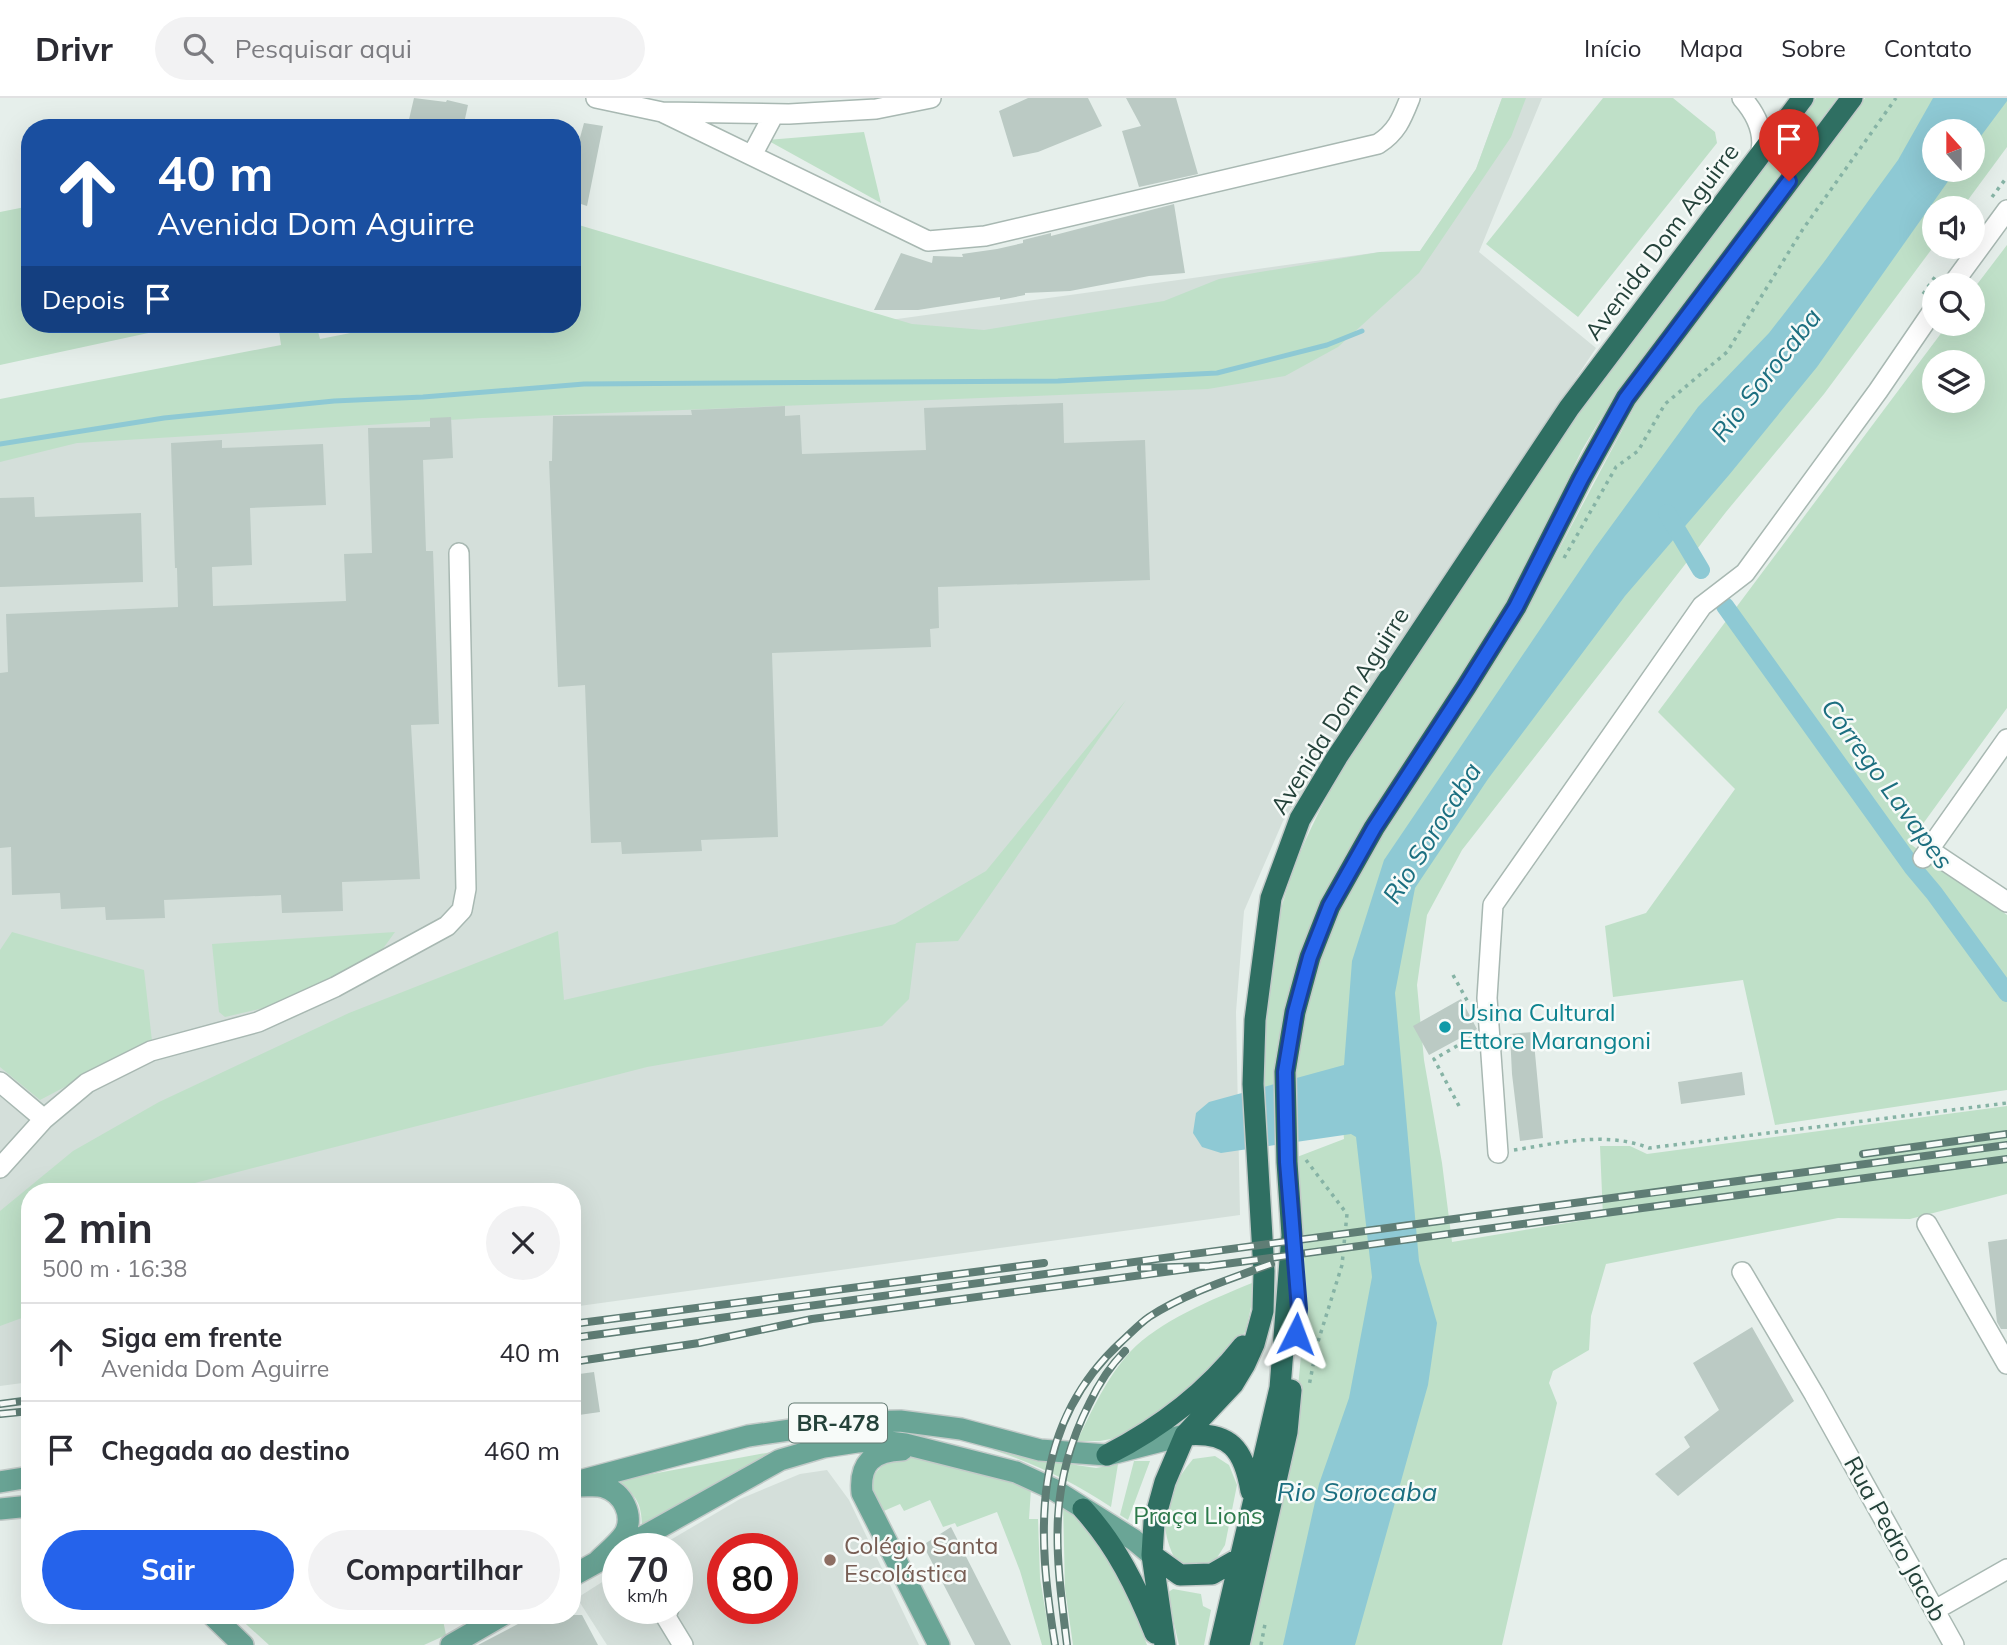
<!DOCTYPE html>
<html lang="pt">
<meta charset="utf-8">
<style>
body{margin:0;font-family:Mulish,sans-serif;background:#f2f2f3;color:#2b2b33;height:100vh;display:flex;flex-direction:column;font-size:26px;white-space:nowrap}
*{box-sizing:border-box;margin:0}
p{font-size:23px;color:#7c7c81}
.icon{flex:none;width:38px;height:38px;fill:none;stroke:currentColor;stroke-width:2;stroke-linecap:round;stroke-linejoin:round}
.map{position:relative;flex:1;overflow:hidden}
.sheet{position:absolute;left:21px;top:1085px;width:560px;height:441px;display:flex;flex-direction:column;background:#fff;border-radius:28px;box-shadow:0 7px 28px #0002}
.sheet>*{flex:none}
.banner{position:absolute;left:21px;top:21px;width:560px;height:214px;border-radius:28px;box-shadow:0 7px 28px #0002;background:#1a4fa0;color:#fff;overflow:hidden}
.needle{width:46px;rotate:339deg}
.controls{position:absolute;left:1922px;top:21px;display:grid;gap:14px}
.controls a{display:grid;place-items:center;width:63px;height:63px;border-radius:50%;background:#fff;box-shadow:0 7px 28px #0002;font-size:35px}
.speed{position:absolute;left:602px;top:1435px;display:flex;gap:14px;font-size:35px;font-weight:700;text-align:center}
.speed>*{display:grid;place-content:center;width:91px;height:91px;border-radius:50%;background:#fff;box-shadow:0 7px 28px #0002;line-height:1}
.speed small{font-size:18px;font-weight:400}
.speed .limit{border:10px solid #d22;background:#fff;color:#111}
.pin{position:absolute;display:grid;place-items:center;width:60px;height:60px;color:#fff;margin:-72px -30px;border-radius:50% 50% 50% 0;rotate:-45deg;box-shadow:0 0 7px #0007}
.pin .icon{rotate:45deg}
.me{position:absolute;width:77px;margin:-38px;rotate:3deg;stroke-linejoin:round;filter:drop-shadow(0 0 5px #0008)}
.turn{display:flex;align-items:center;gap:24px;height:147px;padding:0 21px;font-size:32px}
.turn .icon{width:91px;height:91px;stroke-width:2.5}
.turn b{display:block;font-size:49px;line-height:60px}
.then{display:flex;align-items:center;height:66px;padding:0 21px;background:#0003;gap:14px;font-size:26px}
.round{display:grid;place-items:center;flex:none;width:74px;height:74px;border-radius:37px;background:#f2f2f3}
.summary{display:flex;align-items:center;justify-content:space-between;height:119px;padding:0 21px}
h1{font-size:42px;font-weight:700;line-height:52px}
.cta{display:flex;gap:14px;margin-top:auto;padding:14px 21px}
.cta a{flex:1;height:80px;border-radius:42px;background:#2563eb;color:#fff;font-size:28px;font-weight:700;line-height:80px;text-align:center}
.cta a+a{background:#f2f2f3;color:#2b2b33}
ul{padding:0;list-style:none}
li{display:flex;align-items:center;gap:21px;height:98px;padding:0 21px;border-top:2px solid #e1e1e2}
li div{flex:1}
li b{display:block;font-size:26px}
li em{font-style:normal}
header{display:flex;align-items:center;gap:42px;box-sizing:border-box;height:98px;padding:0 35px;background:#fff;border-bottom:2px solid #e1e1e2}
header strong{font-size:33px}
nav{display:flex;gap:38px;margin-inline-start:auto;font-size:24px}
.search{width:490px;height:63px;background:#f2f2f3;display:flex;align-items:center;gap:18px;box-sizing:border-box;padding:0 24px;border-radius:38px;color:#7c7c81;font-size:26px}
.map>svg:first-child{display:block}
.built{fill:#d4dfda;fill-rule:evenodd}
.green{fill:#bfe0c8;fill-rule:evenodd}
.water{fill:#8ec9d4}
.lines{fill:none;stroke-linecap:round;stroke-linejoin:round}
.stream{stroke:#8ec9d4;stroke-width:5}
.canal{stroke:#8ec9d4;stroke-width:18}
.building{fill:#bbcac4}
.minor-casing{stroke:#a8b8b2;stroke-width:22}
.major-casing{stroke:#c2cac8;stroke-width:24}
.highway-casing{stroke:#c2cac8;stroke-width:24}
.path{stroke:#86b3a5;stroke-width:3.5;stroke-dasharray:3.5 5;stroke-linecap:butt}
.minor{stroke:#fff;stroke-width:19}
.major{stroke:#6aa596;stroke-width:21}
.highway{stroke:#2f6f62;stroke-width:21}
.rail-casing{stroke:#5f7d75;stroke-width:8}
.rail{stroke:#f7fbf9;stroke-width:5;stroke-dasharray:16;stroke-linecap:butt}
.route-casing{stroke:#184099;stroke-width:18}
.route{stroke:#2563eb;stroke-width:12}
.culture-dot{fill:#0f9aa8;stroke:#f7fbf9;stroke-width:2.5}
.education-dot{fill:#8d6e63;stroke:#f7fbf9;stroke-width:2.5}
.labels{text-anchor:middle;stroke-width:5;stroke-linejoin:round;paint-order:stroke}
.shield{fill:#f7fbf9;stroke:#637a73;stroke-width:2}
.shield-label{font-size:23px;font-weight:bold;fill:#24423a}
.street-label{font-size:24px;fill:#24423a;stroke:#f7fbf9}
.culture-label{font-size:24px;fill:#0d838f;stroke:#f7fbf9;text-anchor:start}
.park-label{font-size:24px;fill:#2d7a4b;stroke:#f7fbf9}
.education-label{font-size:24px;fill:#785e54;stroke:#f7fbf9;text-anchor:start}
.water-label{font-size:26px;font-style:italic;fill:#1c6f80;stroke:#f7fbf9}
</style>
<header>
<strong>Drivr</strong>
<div class="search"><svg class="icon" aria-label="search" viewBox="0 0 24 24"><circle cx="10" cy="10" r="6"/><path d="M15 15l6 6"/></svg>Pesquisar aqui</div>
<nav><a>Início</a><a>Mapa</a><a>Sobre</a><a>Contato</a></nav>
</header>
<div class="map">
<svg width="2007" height="1547" viewBox="0 0 2007 1547">
<rect width="100%" height="100%" fill="#e6efeb"/>
<path class="built" d="M1502 0H1542L1479 154 1596 250 1283 723 1244 813 1236 914 1240 1117 572 1209V1094H30V1284L0 1288V329L608 261 1380 154 1420 153 1476 71Z
M827 1372 849 1402 919 1547H607L577 1500 618 1474V1510H677V1451H655L740 1401 800 1376ZM723 1451H782V1510H723Z"/>
<path class="green" d="M1502 0H1526L1511 39 1419 175 1338 249 1285 278 1208 291 482 320 77 345 0 364V301L281 247 278 226H316L320 241 396 226H572V125L912 226 984 232 1164 203 1219 181 1380 154 1420 153 1476 71Z
M1603 0H1673L1715 34 1717 45 1578 219 1486 146Z
M1816 0H1837L1741 131 1643 259 1601 320 1582 352 1508 504 1361 729 1307 836 1283 919 1277 986 1262 990C1262 915 1268 838 1295 768 1309 730 1330 693 1349 657L1579 315Z
M1865 0H2007V49L1962 110H1934V148L1824 296 1726 414 1462 752 1427 817 1417 887 1424 962 1442 1065 1452 1144 1603 1119 1600 1048H1630L1647 1056 2007 1008V1096L1910 1121 1838 1120 1606 1166 1591 1218 1589 1252 1553 1273 1549 1285 1557 1305 1502 1547H1246L1292 1342 1299 1279 1305 1214 1297 1059 1344 1041 1338 970 1294 982 1299 940 1312 889 1323 849 1335 818 1376 749 1485 578 1557 455 1646 287 1686 238ZM1934 33H1972V72H1934Z
M864 34 881 105 767 42Z
M30 108V226H190L0 267V114Z
M2007 147V610L1909 745 2007 817V992L1775 1027 1743 882 1613 899 1605 828 1646 815 1735 691 1658 614 1948 226H1972V193ZM1934 264H1972V303H1934Z
M1126 602 958 843 916 845 909 901 882 928 647 969 160 1094H30V1168L28 1170H30V1217L0 1228V1113L73 1053 159 1004 349 915 558 833 564 902 895 826 986 773Z
M12 834 144 872 152 943 40 1002 0 969V852Z
M395 834 382 852 358 870 319 885 277 907 225 919 219 914 212 846Z
M1252 1185 1251 1209 1246 1232 1232 1255 1210 1278 1121 1339 1100 1343H1077C1092 1312 1107 1279 1130 1254 1159 1223 1213 1201 1252 1185Z
M825 1344 642 1430C642 1404 636 1396 614 1383Z
M994 1348 1076 1367 1096 1370 1118 1366 1111 1409C1073 1384 1036 1366 993 1352Z
M1215 1358 1229 1367 1237 1387 1225 1447 1215 1463 1196 1471 1176 1463C1155 1423 1166 1394 1193 1361Z
M897 1359C943 1360 988 1378 1031 1391L1029 1421H1038L1040 1480 1051 1547H1042L1020 1473 997 1414 957 1429 955 1425 943 1429 930 1402 904 1413 900 1406 879 1415C868 1387 867 1374 897 1359Z
M1134 1363H1150L1128 1422 1120 1417Z
M1063 1404 1067 1405 1124 1482 1147 1547H1073L1065 1491Z
M1173 1491 1201 1496 1203 1508 1211 1512 1204 1547H1179L1168 1500 1167 1495Z
M236 1517H442L446 1537 424 1547H269Z"/>
<path class="water" d="M1933 0H2007V3L1972 50V33H1934V72H1956L1817 269 1729 377 1625 498 1488 681 1415 790 1395 895 1419 1163 1437 1225 1428 1287 1355 1547H1283L1319 1386 1349 1300 1372 1179 1356 1039 1351 1036 1221 1055 1202 1049 1193 1035 1196 1015 1209 1004 1344 967 1352 863 1384 762 1595 450 1698 309 1769 235 1824 164 1898 62Z"/>
<g class="lines">
<path class="stream" d="M0 346 164 320 334 303 423 299 584 286 1058 283 1217 275 1327 247 1362 233"/>
<path class="canal" d="M1667 415 1701 472
M1725 508 1913 770 1934 795 2007 895"/>
</g>
<path class="building" d="M414 0 446 4 447 2 468 7 463 30H407Z
M1028 0H1088L1102 28 1038 54 1013 59 999 13Z
M1126 0H1176L1198 76 1139 89 1122 33 1141 28Z
M584 25 603 28 587 108 572 103V69Z
M1174 106 1185 175 1149 178 1070 193 1025 195V197L1000 202V199L918 212H874L901 155 932 165 933 158 963 159 962 156 997 151 1023 145V142L1051 135V138Z
M1063 305 1064 345 1145 342 1150 482 938 489 939 530 930 531 931 549 772 555 778 739 701 742 702 753 622 756 621 744 591 745 585 587 558 589 549 363H552L553 318 692 317 691 312 785 308V318L800 317 802 356 926 352 924 310Z
M451 319 453 360 423 362 426 453H433L439 626 411 627 420 781 342 784 343 813 282 815 281 797 164 802 165 820 106 822 105 809 61 811 60 795 12 797 11 749 0 750V575L8 574 6 516 178 509 177 470H175L171 345 222 342V350L323 346 326 407 250 410 252 467 212 469 213 508 346 503 344 456 372 455 368 330 430 329V320Z
M34 399 35 419 141 415 143 484 0 489V400Z
M1461 901 1477 931 1429 957 1413 928Z
M1533 934 1543 1040 1520 1043 1512 976 1510 936Z
M1742 974 1745 997 1681 1006 1678 984Z
M2007 1141V1231H2001L1997 1224 1988 1144Z
M1752 1229 1794 1303 1678 1398 1655 1376 1690 1349 1684 1339 1719 1312 1693 1265Z
M594 1274 600 1314 572 1318V1277Z
M951 1429 1011 1547H975L923 1447Z
M535 1517H582L598 1547H478Z"/>
<g class="lines">
<g class="minor-casing">
<path id="minor" d="M596 0 662 14 789 16 876 11 931 0
M1742 0C1757 17 1766 36 1760 58
M662 14 928 143 985 138 1378 46C1397 34 1402 20 1410 0
M752 57 774 16
M1952 187 2007 112
M1929 752 2007 804
M1923 760 2007 641
M0 984 44 1021
M1498 1055 1487 900 1493 807 1702 508 1745 475 1878 293 1934 211
M0 1070 44 1021 87 985 151 953 258 924 335 889 447 828 462 812 466 791 459 455
M1927 1126 2007 1266
M1742 1174 1814 1296 1954 1547
M669 1510 666 1519 683 1547
M1935 1512 2007 1471"/>
</g>
<g class="major-casing">
<path id="major" d="M902 1352C872 1353 859 1366 862 1395L939 1547
M0 1384 30 1379
M572 1385 748 1338 846 1324 900 1323 961 1331 1040 1352 1107 1357 1185 1337
M581 1388C589 1388 598 1387 604 1389 623 1395 634 1417 625 1435 619 1445 606 1455 597 1464
M0 1411 30 1408
M621 1451 780 1362 824 1349 857 1344 881 1343 905 1346 1016 1374 1053 1391 1134 1442 1152 1457
M572 1478 610 1457
M212 1517 243 1547
M451 1547 503 1517"/>
</g>
<g class="highway-casing">
<path id="highway" d="M1185 1337C1230 1333 1244 1351 1251 1393
M1107 1357C1160 1330 1206 1295 1243 1248
M1083 1411C1116 1447 1137 1490 1155 1535
M1152 1457 1180 1477 1212 1476 1240 1460
M1165 1547 1152 1457 1154 1424 1165 1384 1185 1337 1233 1286 1245 1266 1254 1246 1263 1213 1264 1173 1253 986 1255 922 1271 800 1300 721 1337 659 1569 310 1803 0
M1220 1547 1280 1290 1292 1137 1287 1064 1285 974 1295 914 1310 859 1330 808 1374 730 1466 589 1516 509 1581 381 1626 300 1852 0
M1239 1547 1287 1334 1291 1292"/>
</g>
<path class="path" d="M1992 99 2007 79
M1923 196 1935 179
M1564 460 1616 369 1638 353 1665 306 1727 254 1803 131 1896 0
M1453 877 1469 906
M1459 1008 1434 961 1471 940
M1514 1052C1559 1045 1606 1033 1649 1050L2007 1005
M1306 1062 1347 1116 1342 1167 1317 1247 1309 1288
M1261 1547 1265 1526"/>
<use href="#minor" class="minor"/>
<use href="#major" class="major"/>
<use href="#highway" class="highway"/>
<g class="rail-casing">
<path id="rail" d="M1863 1056 2007 1036
M1210 1168 2007 1061
M572 1226 1044 1165
M572 1240C1050 1174 1529 1112 2007 1047
M572 1264 699 1245 812 1221 1210 1168 1141 1170
M0 1306 30 1302
M0 1316 30 1313
M1055 1547C1037 1435 1030 1328 1121 1244 1130 1236 1139 1226 1149 1219 1186 1195 1230 1181 1271 1166
M1067 1547C1056 1456 1046 1391 1089 1306 1098 1287 1110 1268 1125 1253"/>
</g>
<use href="#rail" class="rail"/>
</g>
<g class="lines">
<g class="route-casing">
<path id="route" d="M1296 1236 1299 1211 1287 1064 1285 974 1295 914 1310 859 1330 808 1374 730 1466 589 1516 509 1581 381 1626 300 1789 83"/>
</g>
<use href="#route" class="route"/>
</g>
<circle class="culture-dot" cx="1445" cy="929" r="7"/>
<circle class="education-dot" cx="830" cy="1462" r="7"/>
<g class="labels">
<rect class="shield" x="789" y="1305.5" width="98" height="39" rx="5"/>
<g class="shield-label">
<text x="838" y="1333">BR-478</text>
</g>
<g class="street-label">
<text transform="translate(1662 144) rotate(-53)" y="8">Avenida Dom Aguirre</text>
<text transform="translate(1340 613) rotate(-58)" y="8">Avenida Dom Aguirre</text>
<text transform="translate(1895 1441) rotate(61)" y="8">Rua Pedro Jacob</text>
</g>
<g class="culture-label">
<text x="1459" y="923">Usina Cultural<tspan x="1459" dy="28">Ettore Marangoni</tspan></text>
</g>
<g class="park-label">
<text x="1198" y="1426">Praça Lions</text>
</g>
<g class="education-label">
<text x="844" y="1456">Colégio Santa<tspan x="844" dy="28">Escolástica</tspan></text>
</g>
<g class="water-label">
<text transform="translate(1766 277) rotate(-52)" y="9">Rio Sorocaba</text>
<text transform="translate(1887 686) rotate(54)" y="9">Córrego Lavapes</text>
<text transform="translate(1432 735) rotate(-58)" y="9">Rio Sorocaba</text>
<text x="1357" y="1403">Rio Sorocaba</text>
</g>
</g>
</svg>
<div class="controls">
<a><svg class="needle" viewBox="-14 -14 28 28"><path d="M0-13l5 13h-10z" fill="#e53935"/><path d="M0 13l5-13h-10z" fill="#7c7c81"/></svg></a>
<a><svg class="icon" aria-label="sound" viewBox="0 0 24 24"><path d="M4 9h4l5-4v14l-5-4H4zM17 9q2 3 0 6"/></svg></a>
<a><svg class="icon" aria-label="search" viewBox="0 0 24 24"><circle cx="10" cy="10" r="6"/><path d="M15 15l6 6"/></svg></a>
<a><svg class="icon" aria-label="layers" viewBox="0 0 24 24"><path d="M12 4l9 5-9 5-9-5zM3 14l9 5 9-5"/></svg></a>
</div>
<div class="speed"><div>70<small>km/h</small></div><div class="limit">80</div></div>
<div class="pin" style="left:1789px;top:83px;background:#d93025"><svg class="icon" aria-label="arrive" viewBox="0 0 24 24"><path d="M6 21V4h12l-3 4 3 4H6"/></svg></div>
<svg class="me" style="left:1296px;top:1236px" viewBox="-20 -20 40 40"><path d="M0-17L14 15 0 8-14 15z" fill="#2563eb" stroke="#fff" stroke-width="4"/></svg>
<div class="banner">
<div class="turn"><svg class="icon" aria-label="ahead" viewBox="0 0 24 24"><path d="M12 20V5M6 11l6-6 6 6"/></svg><div><b>40 m</b>Avenida Dom Aguirre</div></div>
<div class="then">Depois<svg class="icon" aria-label="arrive" viewBox="0 0 24 24"><path d="M6 21V4h12l-3 4 3 4H6"/></svg></div>
</div>
<section class="sheet">
<div class="summary"><div><h1>2 min</h1><p>500 m · 16:38</p></div><a class="round"><svg class="icon" aria-label="close" viewBox="0 0 24 24"><path d="M6 6l12 12M18 6L6 18"/></svg></a></div>
<ul>
<li><svg class="icon" aria-label="ahead" viewBox="0 0 24 24"><path d="M12 20V5M6 11l6-6 6 6"/></svg><div><b>Siga em frente</b><p>Avenida Dom Aguirre</p></div><em>40 m</em></li>
<li><svg class="icon" aria-label="arrive" viewBox="0 0 24 24"><path d="M6 21V4h12l-3 4 3 4H6"/></svg><div><b>Chegada ao destino</b></div><em>460 m</em></li>
</ul>
<div class="cta"><a>Sair</a><a>Compartilhar</a></div>
</section>
</div>
